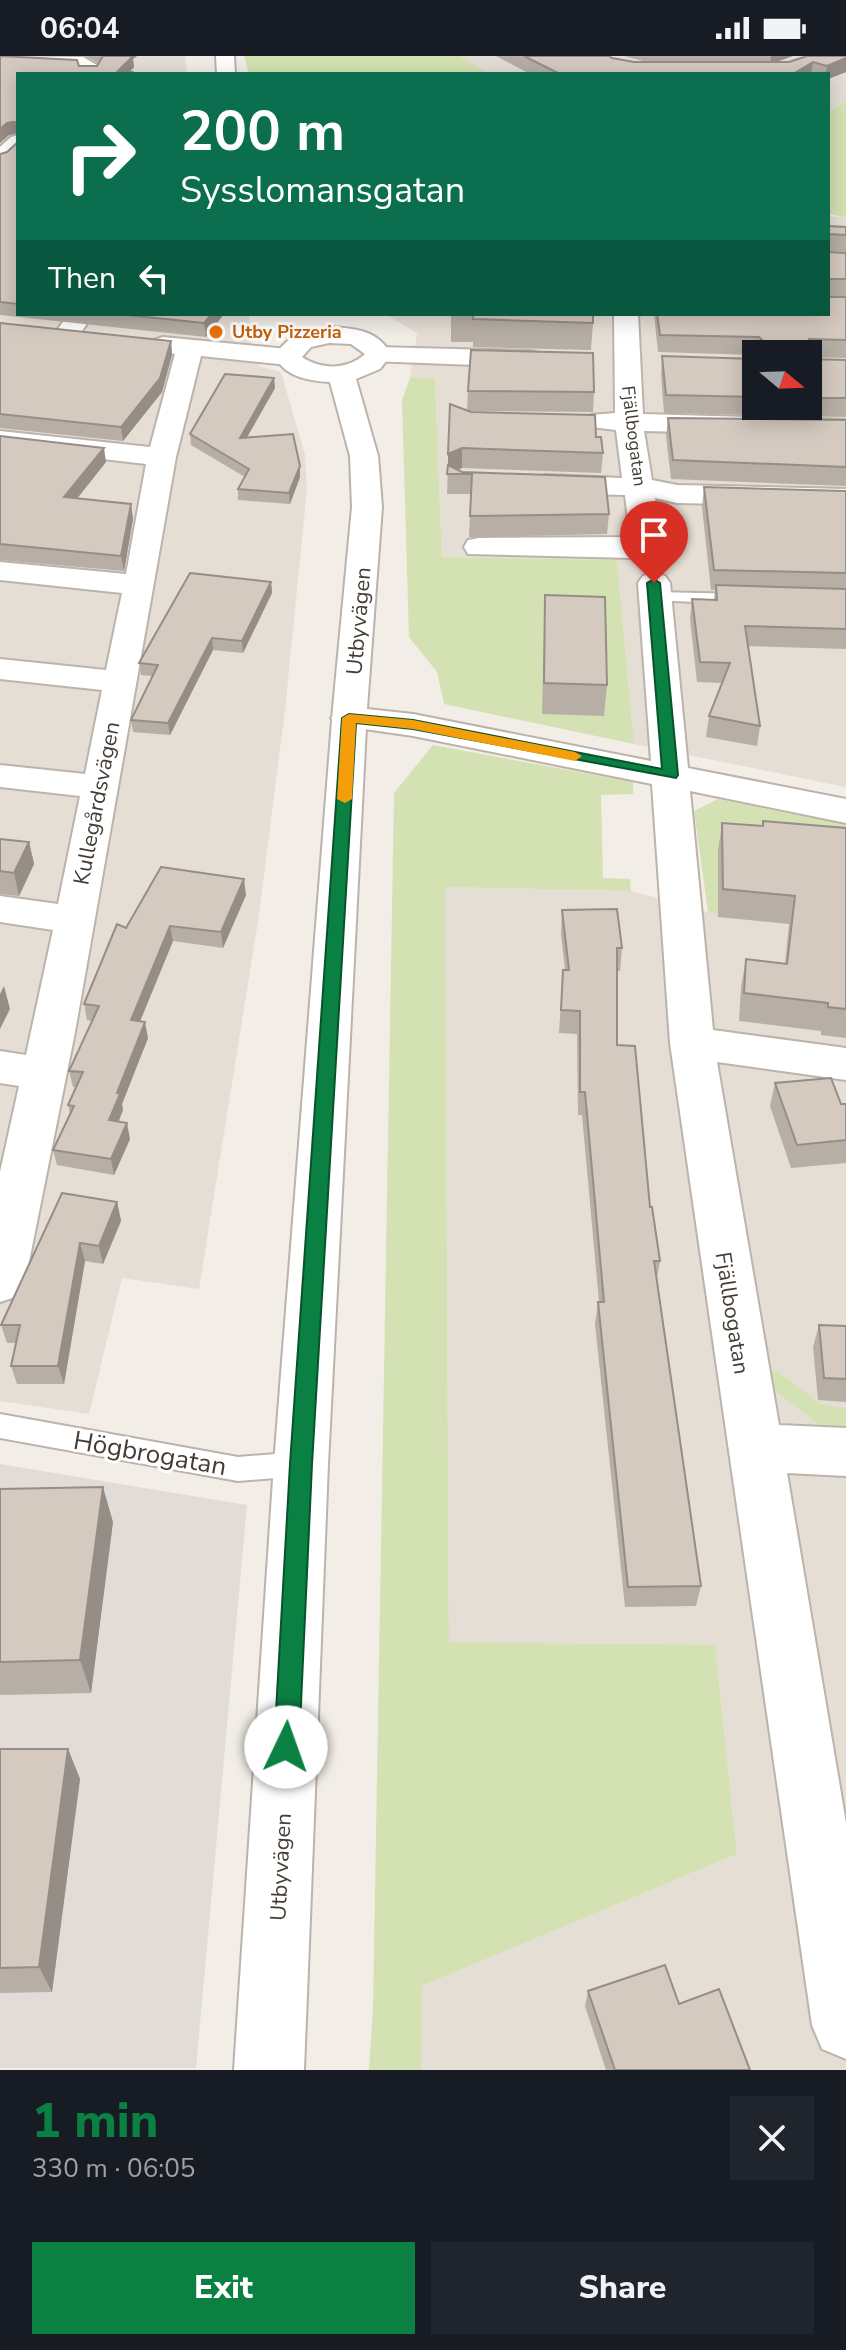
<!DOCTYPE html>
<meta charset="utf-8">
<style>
body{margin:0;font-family:"Nunito Sans",sans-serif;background:#20242c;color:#f1f3f6;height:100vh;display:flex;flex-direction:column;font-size:30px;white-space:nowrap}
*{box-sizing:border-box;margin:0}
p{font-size:26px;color:#9ea1a6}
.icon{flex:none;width:44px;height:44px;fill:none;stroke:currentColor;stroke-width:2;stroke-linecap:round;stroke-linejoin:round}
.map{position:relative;height:2014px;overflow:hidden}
.details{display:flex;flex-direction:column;background:#171b24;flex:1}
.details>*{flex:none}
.banner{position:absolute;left:16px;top:16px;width:814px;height:244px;border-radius:0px;box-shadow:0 4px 20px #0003;background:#0b6e4f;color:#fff;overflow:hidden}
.needle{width:52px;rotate:109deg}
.controls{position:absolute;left:742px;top:284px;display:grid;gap:16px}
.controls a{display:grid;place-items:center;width:80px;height:80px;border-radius:0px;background:#171b24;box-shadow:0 4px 20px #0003;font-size:40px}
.pin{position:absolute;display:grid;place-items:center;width:68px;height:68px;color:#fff;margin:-82px -34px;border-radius:50% 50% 50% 0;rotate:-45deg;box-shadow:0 0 8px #0007}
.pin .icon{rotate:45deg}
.me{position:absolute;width:88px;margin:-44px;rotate:3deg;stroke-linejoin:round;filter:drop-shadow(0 0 6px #0008)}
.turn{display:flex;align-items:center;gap:28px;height:168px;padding:0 32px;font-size:36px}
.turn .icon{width:104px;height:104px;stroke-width:2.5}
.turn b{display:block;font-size:56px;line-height:68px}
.then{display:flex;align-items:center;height:76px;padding:0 32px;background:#0003;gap:16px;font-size:30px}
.round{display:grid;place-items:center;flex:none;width:84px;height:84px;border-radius:0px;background:#20242c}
.headline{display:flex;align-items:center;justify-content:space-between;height:136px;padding:0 32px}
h1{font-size:48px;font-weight:800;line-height:60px;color:#0b8043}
.button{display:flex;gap:16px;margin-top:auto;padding:16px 32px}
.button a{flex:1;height:92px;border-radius:0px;background:#0b8043;color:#fff;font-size:32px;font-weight:800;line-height:92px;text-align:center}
.button a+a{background:#20242c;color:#f1f3f6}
.status{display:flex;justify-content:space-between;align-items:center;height:56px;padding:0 40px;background:#171b24;direction:ltr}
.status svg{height:22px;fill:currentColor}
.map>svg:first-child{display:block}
.residential{fill:#e5ded5;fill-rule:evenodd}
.industrial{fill:#e1dcd8}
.green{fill:#d4e2b3}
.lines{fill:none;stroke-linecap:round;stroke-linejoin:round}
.service-casing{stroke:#bcb3aa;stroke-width:4}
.minor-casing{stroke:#bcb3aa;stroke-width:4}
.tertiary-casing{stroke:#bcb3aa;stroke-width:4}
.service{fill:#fff;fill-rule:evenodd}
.minor{fill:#fff;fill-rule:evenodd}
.tertiary{fill:#fff;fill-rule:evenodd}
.wall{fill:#b7aea5}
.shaded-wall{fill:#958d86}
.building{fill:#d5cac0;stroke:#958d86;stroke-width:2}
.route{fill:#0b8043;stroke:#07532c;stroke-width:2}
.slow{fill:#f59e0b}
.food-dot{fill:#e8710a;stroke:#fff;stroke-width:3}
.labels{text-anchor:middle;stroke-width:6;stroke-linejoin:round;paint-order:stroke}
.far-food-label{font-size:18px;font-weight:bold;fill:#c56008;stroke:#fff;text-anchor:start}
.far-street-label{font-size:18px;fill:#443d36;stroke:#fff}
.street-label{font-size:22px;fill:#443d36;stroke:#fff}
.near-street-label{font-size:26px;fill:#443d36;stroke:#fff}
</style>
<div class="status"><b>06:04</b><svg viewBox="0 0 49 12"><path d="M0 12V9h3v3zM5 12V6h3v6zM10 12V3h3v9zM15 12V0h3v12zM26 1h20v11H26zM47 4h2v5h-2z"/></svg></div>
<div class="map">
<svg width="846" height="2014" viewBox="0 0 846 2014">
<rect width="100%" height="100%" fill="#f2ede7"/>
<path class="residential" d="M0 0H185L187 18H18V258H249V280L259 310 281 316 305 399 307 433 285 654 259 859 199 1233 122 1222 89 1358 0 1345Z
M460 0H846V45L828 56V18H490Z
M828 160 846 162V731L634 688 617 504 442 501 435 323 410 322 417 277 385 258H828ZM756 298H808V350H756Z
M445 831 631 835 708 856 846 877V2014H421L422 1930 737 1798 715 1590 449 1586Z"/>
<path class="industrial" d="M0 1408 247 1449 196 2012H0Z"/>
<path class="green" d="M244 0H460L490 18H249Z
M846 45V162L828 157V56Z
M410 322H435L442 501 617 504 634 688 444 648 437 616 409 581 402 344Z
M433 689 633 726V738L601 739 603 822 630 823 631 835 445 831 449 1586 715 1589 737 1798 422 1930 421 2014H369L373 1953 394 737Z
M718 743 846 769V877L708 856 694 755Z
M771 1315H777L822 1349 846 1352V1377L828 1375 775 1335Z"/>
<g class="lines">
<g class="service-casing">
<path id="service" d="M656 536 743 538 751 543 743 548 650 544 648 541Z
M0 1358 238 1401 301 1396 311 1400 315 1408 311 1416 301 1420 238 1425 0 1382Z"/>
</g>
<g class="minor-casing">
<path id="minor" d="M0 0 83 1 102 12 98 18H80L82 14 79 12 0 8Z
M18 79V96L7 106 0 108V91L11 81Z
M69 258H94L76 283H58L54 278Z
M614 258H638L643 358 846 364V380L644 375 652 424 677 429 846 433V451L677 447 655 442 661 485 657 492 632 502 468 498 464 491 468 484 479 482 630 481 625 439 545 437 535 434 530 428 535 422 545 419 622 422 616 374 591 371 587 365 591 359 615 357Z
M163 281 288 293 297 295 301 301 297 307 288 309 201 300 176 401 75 976 25 1226 18 1240 0 1246V1116L19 1030 0 1027V995L26 999 53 874 0 866V840L58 848 80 740 0 731V709L85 718 102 634 0 623V603L106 614 122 537 0 524V506L126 518 146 408 0 391V375L150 391 175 298 154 294 150 289 154 284Z
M378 291 530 295 539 297 543 303 539 309 530 311 369 305 365 299 369 293Z
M654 517 665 520 670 527 688 712 846 743V767L690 735 713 974 846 992V1024L717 1006 779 1369 846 1372V1420L787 1417 846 1767V2003L822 1993 812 1969 670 987 652 728 413 680 337 669 331 662 337 655 349 651 413 658 651 705 638 527 643 520Z"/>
</g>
<g class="tertiary-casing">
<path id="tertiary" d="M216 0H234L235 18H217Z
M329 271C354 272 379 274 391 299L380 313 356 323 378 400 382 451 367 652 328 1408 304 2014H234L274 1408 333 652 352 451 350 400 330 326C309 325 280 320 275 297L293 280ZM329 287 351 288 365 298C348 314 321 314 302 301L311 291Z"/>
</g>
<use href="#service" class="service"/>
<use href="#minor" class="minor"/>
<use href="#tertiary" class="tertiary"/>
</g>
<path class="wall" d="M0 0 77 4 79 10H97L98 7 86 0H137L133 3 134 11 130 16H132V18H18V77L9 79 0 87Z
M496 0H609L612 2 634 6H689L643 5 624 0H793L775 6H789L807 0 846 16 828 23V18H530Z
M18 86V258H224L206 281 0 259V98L7 96Z
M828 170 846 171V196L829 195V196L846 197V302L809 301V303L846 304V361L664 357 661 319 662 300 756 303V350H808V298L756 299 658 296 654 258H828Z
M451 258 593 267 591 294 473 291V286H451Z
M0 267 171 285 172 299 162 336 123 385 0 372Z
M274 322 275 332 247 381 300 410V421L290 448 238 444V433L245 421 191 389 190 378Z
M468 335 594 336 593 356 467 355 596 381 603 397 601 417 462 412 458 414 462 416 605 421 609 458 607 478 469 481 471 438H447L450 348 467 355Z
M668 362 846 364V430L671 423 666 380Z
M0 380 106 406 77 443 131 448 133 463 124 515 0 504Z
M704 431 846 435V593L748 590 760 670 757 690 706 681 709 660 722 627 697 626 690 563 692 543 714 544 715 534H711L702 451Z
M271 526 272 537 243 597 213 594 170 679 133 676 131 664 153 620 141 619 139 607Z
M545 539 607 629 604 660 542 658Z
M763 765 846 772V982L821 979V975L739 965 741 931 746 903 785 908 789 868 718 861V795L722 767 762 770Z
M0 783 29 786 34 808 19 840 0 838Z
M246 839 223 892 173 885 140 965 148 982 122 1048 123 1054 118 1065 130 1083 114 1119 57 1109 53 1094 70 1058 68 1049 76 1031H73L69 1015 92 965 87 964 84 948 126 872Z
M562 854 622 892 620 915H617V989L660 1205 657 1222 701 1530 696 1550 625 1551 595 1268 598 1246H599L582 1059H578L577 978 559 977 563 914H565L561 877Z
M775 1027 841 1048H846V1107L791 1112 770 1050Z
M117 1146 121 1165 103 1208 85 1205 64 1328H17L11 1310 16 1287H7L1 1269Z
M819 1269 846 1270V1346L818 1344 813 1291Z
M0 1433 113 1466 91 1637 0 1639Z
M0 1693H68L80 1723 52 1936 0 1937Z
M588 1935 679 1948 750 2014H606L585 1950Z"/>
<path class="shaded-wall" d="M124 0H137L133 3 134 11 128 18 118 15Z
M771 0H793L770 8Z
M846 2V16L828 23V18H825L827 10Z
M813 6 811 18H793Z
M18 65V77L9 79 0 87V73L7 67Z
M212 258H224L206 281 204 267Z
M171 285 172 299 162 336 123 385 121 371Z
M274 322 275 332 241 392 240 382Z
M104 392 106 406 66 456 64 441Z
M462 392V412L448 418V398Z
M300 410V421L290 448 289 437Z
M131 448 133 463 124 515 121 500Z
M271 526 272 537 243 597 242 585Z
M212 582 213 594 170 679 168 667Z
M29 786 34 808 19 840 14 817Z
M244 823 246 839 223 892 221 876Z
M170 870 173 885 134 980 131 964Z
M4 930 10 953 0 973V938Z
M145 966 148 982 122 1048 123 1054 113 1080 109 1064 117 1037Z
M127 1067 130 1083 114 1119 111 1103Z
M117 1146 121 1165 103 1208 99 1190Z
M80 1187 85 1205 64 1328 58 1310Z
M103 1431 113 1466 91 1637 80 1604Z
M68 1693 80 1723 52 1936 39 1911Z"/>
<path class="building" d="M0 0 77 4 79 10H97L103 0H133L118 15 132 16 130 18H18V73V65L7 67 0 73Z
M524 0H609L612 2 634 6H789L807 0H846V2L827 10 813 6 793 18H560Z
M18 86V248L0 246V98L7 96Z
M828 170 846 171V179L829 178V196L846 197V223H829V241H846V284L809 283V303L846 304V342H808V298H762V284L759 281 660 279 657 258H828Z
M117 258H212L204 267Z
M451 258H593V267L473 263V259Z
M0 267 171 285 160 322 121 371 0 358Z
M471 294 593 297 594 336 468 335Z
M662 300 756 303V341L666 339Z
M225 318 274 322 240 382 293 378 300 410 289 437 238 433 249 413 190 378Z
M450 348 471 356 595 359 596 381H601L603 397 462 392 448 398Z
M668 362 846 364V411L673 404Z
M0 380 104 392 64 441 131 448 121 500 0 488Z
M448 409 462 416 605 421 609 458 470 460 472 418H447Z
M704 431 846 435V517L714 514Z
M190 517 271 526 242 585 212 582 168 667 131 664 158 609 139 607Z
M716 529 846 533V573L745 570 760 670 709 660 730 607 700 606 692 543 717 544Z
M545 539 605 541 607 629 544 627Z
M763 765 846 772V953L828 951V947L744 937 746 903 787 908 795 840 723 833 722 767 763 770Z
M0 783 29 786 14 817 0 815Z
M161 811 244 823 221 876 170 870 131 964 145 966 117 1037 120 1038 109 1064 127 1067 111 1103 53 1094 74 1050 68 1049 83 1016 69 1015 99 950 84 948 117 868 126 872Z
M617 853 622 892H617V989L635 990 650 1151H652L660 1205H654L701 1530 628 1531 598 1246H604L585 1036H580V955L561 954 563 914H569L562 854Z
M831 1022 841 1048H846V1084L797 1089 775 1027Z
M62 1137 117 1146 99 1190 80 1187 58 1310H11L20 1269H1Z
M819 1269 846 1270V1323L824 1322Z
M103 1431 80 1604 0 1606V1433Z
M0 1693H68L39 1911 0 1912Z
M665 1909 679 1948 719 1933 750 2014H615L588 1935Z"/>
<path class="route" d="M654 523 660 527 678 719 676 722 413 673 356 667 312 1408 299 1691 295 1700 286 1703 277 1700 274 1691 290 1408 342 662 349 658 413 664 662 713 647 527Z"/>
<path class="slow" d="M349 658 413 664 575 696 582 700 575 705 413 673 356 667 352 743 345 747 337 743 342 662Z"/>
<circle class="food-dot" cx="216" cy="276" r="8"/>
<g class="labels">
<g class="far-food-label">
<text x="232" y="282">Utby Pizzeria</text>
</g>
<g class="far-street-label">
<text transform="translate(634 380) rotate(83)" y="6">Fjällbogatan</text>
</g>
<g class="street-label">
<text transform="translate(358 565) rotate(-85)" y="8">Utbyvägen</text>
<text transform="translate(96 747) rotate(-79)" y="8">Kullegårdsvägen</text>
<text transform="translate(733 1257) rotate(81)" y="8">Fjällbogatan</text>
<text transform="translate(280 1811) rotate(-87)" y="8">Utbyvägen</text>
</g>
<g class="near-street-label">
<text transform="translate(150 1397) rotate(10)" y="9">Högbrogatan</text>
</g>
</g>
</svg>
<div class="controls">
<a><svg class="needle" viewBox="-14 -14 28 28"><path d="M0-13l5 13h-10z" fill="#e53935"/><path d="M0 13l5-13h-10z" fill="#9ea1a6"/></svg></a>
</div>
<div class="pin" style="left:654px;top:527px;background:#d93025"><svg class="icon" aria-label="arrive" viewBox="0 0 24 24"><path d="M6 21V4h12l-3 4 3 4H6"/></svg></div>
<svg class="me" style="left:286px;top:1691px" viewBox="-20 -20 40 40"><circle r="19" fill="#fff"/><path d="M0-13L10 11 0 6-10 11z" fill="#0b8043"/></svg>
<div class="banner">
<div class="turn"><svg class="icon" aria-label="right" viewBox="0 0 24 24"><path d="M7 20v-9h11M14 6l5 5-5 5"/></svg><div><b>200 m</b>Sysslomansgatan</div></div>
<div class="then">Then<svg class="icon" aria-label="left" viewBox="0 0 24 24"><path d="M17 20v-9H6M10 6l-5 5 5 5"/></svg></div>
</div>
</div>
<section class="details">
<div class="headline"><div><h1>1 min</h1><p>330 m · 06:05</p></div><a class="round"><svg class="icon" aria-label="close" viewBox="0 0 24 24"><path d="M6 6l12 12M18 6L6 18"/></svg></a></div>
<div class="button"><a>Exit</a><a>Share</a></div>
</section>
